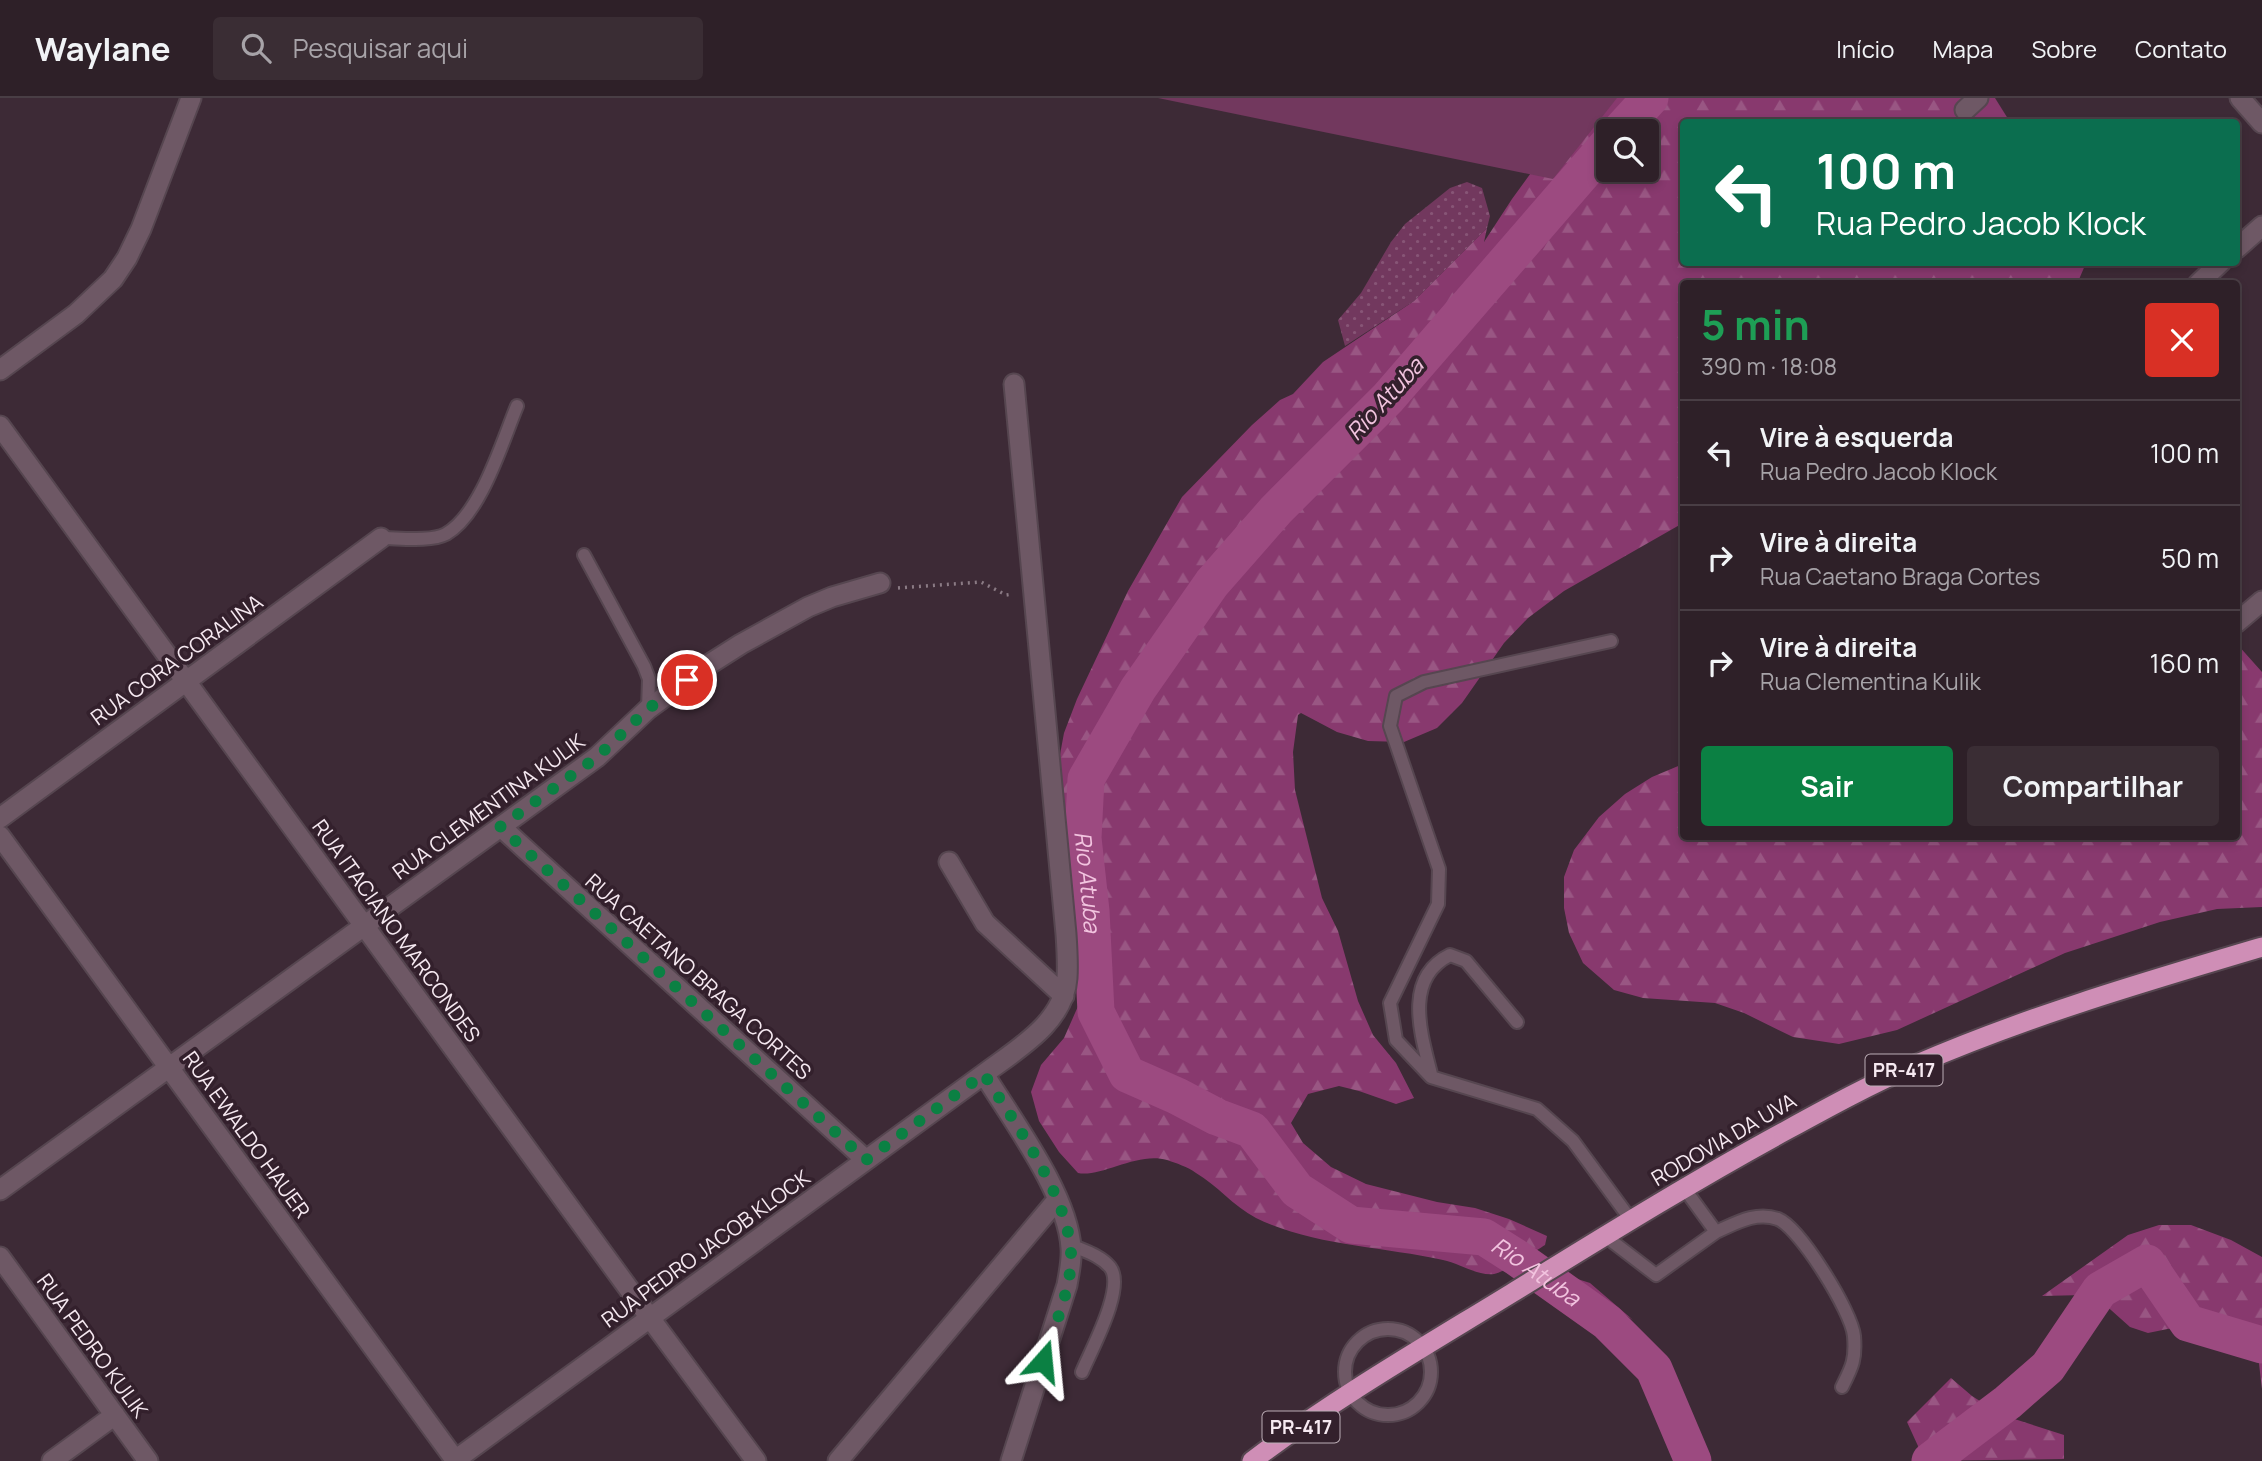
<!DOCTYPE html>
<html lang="pt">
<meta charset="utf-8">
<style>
body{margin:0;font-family:Manrope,sans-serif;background:#3a2d34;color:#f1f3f6;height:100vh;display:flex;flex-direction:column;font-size:26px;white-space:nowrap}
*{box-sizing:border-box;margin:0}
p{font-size:23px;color:#a7a3a8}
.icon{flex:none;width:38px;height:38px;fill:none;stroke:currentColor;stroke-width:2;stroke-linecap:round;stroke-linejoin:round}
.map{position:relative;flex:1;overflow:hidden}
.panel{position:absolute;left:1680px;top:182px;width:560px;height:560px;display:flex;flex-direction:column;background:#2e2028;border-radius:7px;box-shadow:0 4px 10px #0003,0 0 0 2px #493e45}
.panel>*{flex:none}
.top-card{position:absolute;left:1680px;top:21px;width:560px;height:147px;border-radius:7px;box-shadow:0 4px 10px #0003,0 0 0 2px #493e45;background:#0b6e4f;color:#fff;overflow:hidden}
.tools{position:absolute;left:1596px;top:21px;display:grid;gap:14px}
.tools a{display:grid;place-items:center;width:63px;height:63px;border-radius:7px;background:#2e2028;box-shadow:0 4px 10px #0003,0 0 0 2px #493e45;font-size:35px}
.pin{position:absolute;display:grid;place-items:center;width:60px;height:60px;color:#fff;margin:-30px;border:4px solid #fff;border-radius:50%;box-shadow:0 2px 7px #0007}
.me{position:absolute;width:77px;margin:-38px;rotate:18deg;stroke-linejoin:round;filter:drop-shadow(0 0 5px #0008)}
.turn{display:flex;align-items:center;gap:24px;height:147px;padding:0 21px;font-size:32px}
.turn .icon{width:91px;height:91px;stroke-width:2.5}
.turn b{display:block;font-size:49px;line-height:60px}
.round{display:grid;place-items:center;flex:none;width:74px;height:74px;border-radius:7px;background:#3a2d34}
.overview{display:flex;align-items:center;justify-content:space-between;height:119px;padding:0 21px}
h1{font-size:42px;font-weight:700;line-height:52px;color:#1e9e55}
.button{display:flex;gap:14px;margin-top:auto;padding:14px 21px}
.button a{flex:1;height:80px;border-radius:7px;background:#0b8043;color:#fff;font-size:28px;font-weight:700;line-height:80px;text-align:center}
.button a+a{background:#3a2d34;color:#f1f3f6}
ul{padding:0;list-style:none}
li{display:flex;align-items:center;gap:21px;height:105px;padding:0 21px;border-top:2px solid #493e45}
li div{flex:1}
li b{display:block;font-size:26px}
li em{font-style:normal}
header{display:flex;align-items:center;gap:42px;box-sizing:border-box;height:98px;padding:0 35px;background:#2e2028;border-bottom:2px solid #493e45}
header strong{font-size:33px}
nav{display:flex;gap:38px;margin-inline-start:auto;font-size:24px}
.search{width:490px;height:63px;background:#3a2d34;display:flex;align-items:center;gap:18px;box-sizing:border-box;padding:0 24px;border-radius:7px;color:#a7a3a8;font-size:26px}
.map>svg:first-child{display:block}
.grass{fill:url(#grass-dots)}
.forest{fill:url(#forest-firs);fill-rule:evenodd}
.park{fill:#72385e}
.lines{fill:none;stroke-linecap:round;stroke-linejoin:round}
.river{stroke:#9c4a80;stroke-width:37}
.service-casing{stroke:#564650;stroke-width:16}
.minor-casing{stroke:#564650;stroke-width:23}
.trunk-casing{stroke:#564650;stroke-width:23}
.path{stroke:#8b7b85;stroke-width:3.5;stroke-dasharray:2 5;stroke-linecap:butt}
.service{stroke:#6e5865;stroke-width:12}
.minor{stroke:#6e5865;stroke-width:19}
.trunk{stroke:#cf8eb6;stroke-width:19}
.route{stroke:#0b8043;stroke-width:12;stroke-dasharray:0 21.6}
.labels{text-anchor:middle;stroke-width:7;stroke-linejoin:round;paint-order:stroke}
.shield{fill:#33202c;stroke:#bcadb6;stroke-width:2}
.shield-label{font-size:19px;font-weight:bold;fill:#f6e9f1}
.street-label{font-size:21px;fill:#f6e9f1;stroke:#33202c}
.water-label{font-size:23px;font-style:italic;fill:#f2c4df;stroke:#33202c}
</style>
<header>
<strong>Waylane</strong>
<div class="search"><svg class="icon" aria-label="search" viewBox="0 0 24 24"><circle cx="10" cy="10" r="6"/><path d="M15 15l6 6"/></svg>Pesquisar aqui</div>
<nav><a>Início</a><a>Mapa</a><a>Sobre</a><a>Contato</a></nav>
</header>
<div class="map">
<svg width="2262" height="1363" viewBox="0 0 2262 1363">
<defs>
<pattern id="grass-dots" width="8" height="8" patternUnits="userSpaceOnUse" patternTransform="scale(1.75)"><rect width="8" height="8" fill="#72385e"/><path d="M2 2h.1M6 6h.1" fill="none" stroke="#875576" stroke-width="1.8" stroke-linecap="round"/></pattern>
<pattern id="forest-firs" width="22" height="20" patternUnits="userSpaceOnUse" patternTransform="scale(1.75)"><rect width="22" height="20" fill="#88396e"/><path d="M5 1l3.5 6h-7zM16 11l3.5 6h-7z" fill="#995683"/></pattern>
</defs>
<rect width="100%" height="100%" fill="#3d2a36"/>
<path class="grass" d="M1467 84 1482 90 1490 118 1487 130 1414 203 1345 248 1338 222 1361 195 1391 144 1405 126 1450 90Z"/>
<path class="forest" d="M1585 0H1995L2010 24H1684V164L2086 165 2077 186H1684L1683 425 1564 493 1528 520 1504 545 1462 605 1437 630 1404 644 1368 643 1337 634 1301 615 1298 617 1293 654 1295 692 1322 800 1338 833 1358 903 1373 937 1396 965 1414 1000 1396 1006 1359 993 1339 988 1308 996 1291 1025 1303 1045 1331 1069 1366 1086 1437 1104 1475 1110 1509 1121 1547 1138 1545 1147C1535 1153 1503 1175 1494 1176 1477 1178 1459 1165 1443 1162 1381 1148 1314 1148 1256 1120 1233 1108 1217 1087 1196 1075 1188 1069 1176 1065 1167 1062 1138 1053 1100 1080 1078 1075L1059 1054 1039 1023 1031 994 1041 967 1064 940 1079 906 1077 832 1060 688 1059 662 1064 635 1077 601 1128 493 1182 399 1252 327 1280 302 1293 296 1323 264 1414 203 1487 130 1484 144 1512 101ZM1608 33H1647V72H1608Z
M2237 546 2262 574V809L2217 811 2160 824 2065 855 1897 932 1839 946 1793 939 1744 915 1715 905 1643 900 1614 892 1583 865 1569 835 1564 810V779L1574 752 1599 719 1625 696 1652 679 1683 666 1684 738H2236Z
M2159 1127H2191L2231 1142 2262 1159V1291L2257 1249 2236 1228 2221 1220 2148 1235 2130 1229 2102 1204 2084 1197 2042 1198 2128 1137Z
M1565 1177 1590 1185 1633 1222 1600 1200 1576 1196Z
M1951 1280 1972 1298 2002 1317 2064 1337V1361L1916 1363 1918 1348 1907 1324Z"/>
<path class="park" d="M1158 0H1617L1553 81Z"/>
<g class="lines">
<g class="river">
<path d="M1620 33 1650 0"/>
<path id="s1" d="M1608 46 1388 300 1276 412 1212 485 1138 591 1086 681 1083 740 1091 813 1096 914 1127 976 1177 998 1217 1019 1252 1032 1297 1092 1351 1127 1484 1139 1517 1160 1607 1224 1654 1271 1693 1363"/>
<path d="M1930 1363 2008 1304 2048 1269 2100 1192 2147 1165 2188 1225 2262 1247"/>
</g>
<g class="service-casing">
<path id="service" d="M381 440C399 440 431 444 446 436 481 416 502 344 517 308
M584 457 644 568 649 581 648 611
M1611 543 1424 584 1396 598 1390 628 1439 771 1438 806 1390 905 1396 942 1431 979 1537 1011 1573 1043 1631 1122
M1431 976C1421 936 1403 880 1450 857L1466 863 1517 924
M1716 1134C1736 1125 1756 1113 1778 1121 1800 1130 1852 1214 1854 1238 1856 1262 1852 1269 1842 1289
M1605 1138 1656 1177 1716 1134 1684 1090
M1071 1147C1084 1153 1100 1157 1110 1169 1126 1189 1091 1252 1082 1274
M1345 1274a43 43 0 1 1 86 0a43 43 0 1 1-86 0Z"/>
</g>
<g class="minor-casing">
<path id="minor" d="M2240 0 2262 25
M1965 12 1978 0
M2236 151 2262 128
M2198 186 2221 164
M0 272 76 216 113 181 127 160 141 131 191 0
M0 328 650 1220 756 1363
M2236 525 2262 503
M0 720 381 440
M501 729 866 1062
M0 738 456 1363
M949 764 985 825 1064 898
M984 976C1012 1022 1068 1096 1071 1150 1072 1163 1069 1175 1067 1187L1011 1363
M0 1092 597 659 648 611 708 567 741 546 808 509 832 499 880 485
M0 1159 148 1363
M52 1363 115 1317
M454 1363 984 976C1017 951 1064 925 1067 880 1068 865 1067 851 1066 836L1014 286
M838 1363 1057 1102"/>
</g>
<g class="trunk-casing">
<path id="trunk" d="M1252 1363C1334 1301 1424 1249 1512 1195 1603 1139 1693 1083 1787 1032 1829 1009 1871 986 1915 967 2028 918 2144 884 2262 849"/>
</g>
<path class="path" d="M898 490 981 484 1006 497 1013 496"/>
<use href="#service" class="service"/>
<use href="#minor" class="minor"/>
<use href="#trunk" class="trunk"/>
</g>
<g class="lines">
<path class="route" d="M687 582 648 611 597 659 500 729 866 1062 984 976C1015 1026 1074 1105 1071 1164 1069 1197 1053 1231 1043 1263"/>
</g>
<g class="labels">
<g class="shield">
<rect x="1865.5" y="956.5" width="77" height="31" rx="5"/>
<rect x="1262.5" y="1313.5" width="77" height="31" rx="5"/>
</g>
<g class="shield-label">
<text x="1904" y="979">PR-417</text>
<text x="1301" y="1336">PR-417</text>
</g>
<g class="street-label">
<text transform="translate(177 562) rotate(-36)" y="7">RUA CORA CORALINA</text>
<text transform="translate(489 709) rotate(-36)" y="7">RUA CLEMENTINA KULIK</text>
<text transform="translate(396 833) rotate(54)" y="7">RUA ITACIANO MARCONDES</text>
<text transform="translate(698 879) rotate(42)" y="7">RUA CAETANO BRAGA CORTES</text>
<text transform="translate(246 1037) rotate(54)" y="7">RUA EWALDO HAUER</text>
<text transform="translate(1724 1042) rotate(-30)" y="7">RODOVIA DA UVA</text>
<text transform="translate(706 1151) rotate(-36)" y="7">RUA PEDRO JACOB KLOCK</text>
<text transform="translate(92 1248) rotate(54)" y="7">RUA PEDRO KULIK</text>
</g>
<g class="water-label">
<text transform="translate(1385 301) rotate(-48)" y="8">Rio Atuba</text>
<text dy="8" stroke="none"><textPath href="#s1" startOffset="928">Rio Atuba</textPath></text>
<text dy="8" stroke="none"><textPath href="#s1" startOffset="1600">Rio Atuba</textPath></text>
</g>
</g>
</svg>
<div class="tools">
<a><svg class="icon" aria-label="search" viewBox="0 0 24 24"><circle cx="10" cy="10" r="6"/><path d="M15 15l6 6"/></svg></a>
</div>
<div class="pin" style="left:687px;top:582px;background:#d93025"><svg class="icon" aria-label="arrive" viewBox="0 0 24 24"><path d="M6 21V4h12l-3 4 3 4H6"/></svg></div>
<svg class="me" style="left:1043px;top:1263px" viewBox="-20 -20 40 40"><path d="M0-17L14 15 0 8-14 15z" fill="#0b8043" stroke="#fff" stroke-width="4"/></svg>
<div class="top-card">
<div class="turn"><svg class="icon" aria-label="left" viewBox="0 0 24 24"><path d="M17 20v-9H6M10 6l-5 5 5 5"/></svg><div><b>100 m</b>Rua Pedro Jacob Klock</div></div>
</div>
<section class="panel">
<div class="overview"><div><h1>5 min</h1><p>390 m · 18:08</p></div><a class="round" style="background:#d93025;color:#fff"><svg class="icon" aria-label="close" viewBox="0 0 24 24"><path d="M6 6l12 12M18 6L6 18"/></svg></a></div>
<ul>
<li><svg class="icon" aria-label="left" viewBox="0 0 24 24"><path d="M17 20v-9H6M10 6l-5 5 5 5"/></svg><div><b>Vire à esquerda</b><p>Rua Pedro Jacob Klock</p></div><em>100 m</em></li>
<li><svg class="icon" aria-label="right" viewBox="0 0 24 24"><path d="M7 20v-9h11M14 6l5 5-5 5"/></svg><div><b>Vire à direita</b><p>Rua Caetano Braga Cortes</p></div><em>50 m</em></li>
<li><svg class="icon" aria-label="right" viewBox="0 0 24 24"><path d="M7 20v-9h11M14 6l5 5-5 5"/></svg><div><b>Vire à direita</b><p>Rua Clementina Kulik</p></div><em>160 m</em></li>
</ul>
<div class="button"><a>Sair</a><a>Compartilhar</a></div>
</section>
</div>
